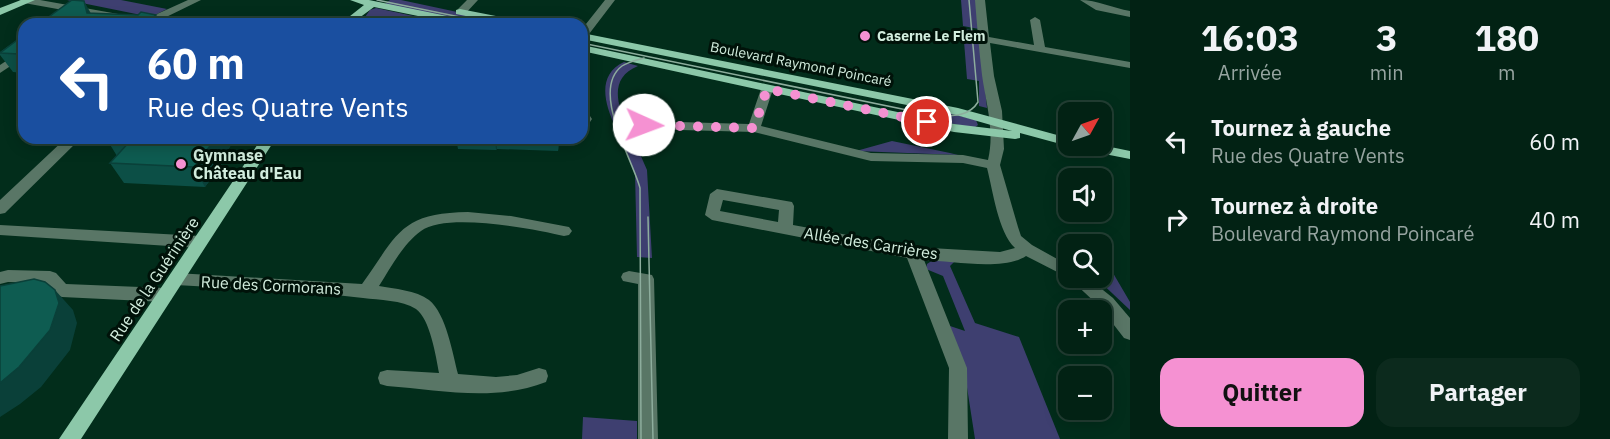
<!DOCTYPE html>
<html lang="fr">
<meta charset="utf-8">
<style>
body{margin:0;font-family:"IBM Plex Sans",sans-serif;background:#0c2a1d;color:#f1f3f6;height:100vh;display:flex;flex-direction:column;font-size:22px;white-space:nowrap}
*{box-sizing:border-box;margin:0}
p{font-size:20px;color:#96a4a0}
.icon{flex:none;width:33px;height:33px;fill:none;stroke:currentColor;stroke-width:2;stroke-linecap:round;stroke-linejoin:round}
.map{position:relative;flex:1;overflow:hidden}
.drawer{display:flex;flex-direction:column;background:#022214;width:480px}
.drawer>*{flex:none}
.hud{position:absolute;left:18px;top:18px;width:570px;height:126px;border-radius:18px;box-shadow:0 3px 15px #0003,0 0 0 2px #233f34;background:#1a4fa0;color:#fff;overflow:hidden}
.needle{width:39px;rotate:50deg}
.controls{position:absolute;left:1058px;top:102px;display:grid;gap:12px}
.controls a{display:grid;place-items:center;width:54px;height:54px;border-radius:12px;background:#022214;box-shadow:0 3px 15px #0003,0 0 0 2px #233f34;font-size:30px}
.pin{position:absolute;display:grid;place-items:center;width:51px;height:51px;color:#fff;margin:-26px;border:3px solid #fff;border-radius:50%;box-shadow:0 2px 6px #0007}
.me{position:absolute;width:66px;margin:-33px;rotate:92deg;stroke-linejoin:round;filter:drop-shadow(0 0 4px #0008)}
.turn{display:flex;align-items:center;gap:21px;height:126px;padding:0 30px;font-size:27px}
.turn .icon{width:78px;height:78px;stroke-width:2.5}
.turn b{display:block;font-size:42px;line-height:51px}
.eta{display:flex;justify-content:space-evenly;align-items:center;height:102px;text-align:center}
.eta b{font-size:36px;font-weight:800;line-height:42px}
.cta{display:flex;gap:12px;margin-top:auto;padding:12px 30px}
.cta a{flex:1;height:69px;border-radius:18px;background:#f591d2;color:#111;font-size:24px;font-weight:800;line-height:69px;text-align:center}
.cta a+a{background:#0c2a1d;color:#f1f3f6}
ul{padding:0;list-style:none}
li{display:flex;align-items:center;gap:18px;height:78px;padding:0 30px}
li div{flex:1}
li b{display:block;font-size:22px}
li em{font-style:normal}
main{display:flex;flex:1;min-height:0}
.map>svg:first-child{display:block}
.green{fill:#3e3f70}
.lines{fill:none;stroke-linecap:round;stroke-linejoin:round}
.minor{fill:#597666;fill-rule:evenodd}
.major{fill:#8cc8a9;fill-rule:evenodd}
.tram{stroke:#8dad9d;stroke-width:1.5}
.wall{fill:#0c4f46}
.shaded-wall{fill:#0a4039}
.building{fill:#0e5c51;stroke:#0a4039;stroke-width:1.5}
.route{stroke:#f591d2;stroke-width:10;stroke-dasharray:0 18}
.poi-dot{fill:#f591d2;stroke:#001209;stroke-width:2}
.labels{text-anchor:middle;stroke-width:6;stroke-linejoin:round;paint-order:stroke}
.far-poi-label{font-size:14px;font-weight:bold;fill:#d2edde;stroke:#001209;text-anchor:start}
.far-street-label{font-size:14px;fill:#d2edde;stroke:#001209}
.poi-label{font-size:16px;font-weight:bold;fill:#d2edde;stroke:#001209;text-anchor:start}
.street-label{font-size:16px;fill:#d2edde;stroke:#001209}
</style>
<main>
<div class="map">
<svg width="1130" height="439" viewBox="0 0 1130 439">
<rect width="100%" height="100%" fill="#022d1b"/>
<path class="green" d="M67 0H121L167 9 151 17Z
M390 0H401L514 24H486L385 4Z
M961 0H976L979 29 963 26Z
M376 8 451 24H360L370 10Z
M963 29 979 31 987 108 979 106V81L967 79Z
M624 62 638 66C610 77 616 103 627 125L615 126C605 104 596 75 624 62Z
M908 103 976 120 978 125 974 128 907 115Z
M629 129 647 170 652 258 637 257 635 173 617 131Z
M892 141 950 153 958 155 856 151Z
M933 260 955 261 950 266 975 323 1019 337 1060 439H975L964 368 950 326 965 331 943 276 926 269 927 264Z
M1101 272 1113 273 1130 302V310L1096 278H1101Z
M583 417 637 421V439H582Z"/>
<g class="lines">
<path class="minor" d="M19 0H40L146 19 188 0H201L158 21 163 24H141L24 3Z
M467 0H478L465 14H457V10Z
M605 0H615L586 38 582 39V29Z
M975 0H985L989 37 1034 45 1030 20 1035 17 1040 20 1045 47 1130 62V68L990 43 994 76 1002 111 1004 149 1000 165 1018 227 1021 236 1032 245 1068 265V278H1088L1113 298 1130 318V340L1124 338 1100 307 1069 278 1026 256C1004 271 951 261 924 260L967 368 968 439H948L949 368 907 258 712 220 705 215 710 194 717 189 792 202 794 206 793 225 913 247 1000 252 1015 248C998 232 993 191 987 168L963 163 871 161 754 132 644 129 638 125 644 121 749 124 761 89 767 85 773 89 761 126 871 153 963 155 988 160C995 131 986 104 982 75 979 50 977 25 975 0ZM723 200 779 210 778 222 720 211Z
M1080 0C1097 0 1113 8 1130 11V17L1096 10Z
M24 49V57L0 73V65Z
M582 114 590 116 592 119 590 122H582Z
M66 138H81L5 213 0 214V200Z
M468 212 511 216 569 227 572 231 569 235 564 236C534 229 446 212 421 231 403 244 391 267 379 286 394 289 416 290 429 300 446 313 453 355 458 374L496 377 517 375 539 368 546 370 548 376 546 382C495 402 440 390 387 386L380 384 378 378 380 372 387 370 439 373C436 356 430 319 416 309 402 300 379 300 363 298 301 290 238 289 176 285L170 283 168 279 170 275 176 273 362 284C398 234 400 213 468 212Z
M0 225 200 236 205 238 208 242 205 246 200 248 0 235Z
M8 270 50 271 56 273 66 284 165 288 171 290 173 295 171 300 165 302 62 297 56 295 46 283 8 282 0 284V272Z
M629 271 652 275 654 279 658 439H638V284L623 281 621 277 623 273Z"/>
<path class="major" d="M21 0H35L0 15V8Z
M350 0H369L472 21 477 24H457L374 7 351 24H340L364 5Z
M460 9 521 21 526 24H505L456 14V10Z
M582 33 958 108 1068 138V146H1070H1068L1020 133V138L1015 139 954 132 582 51V45L954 124 1012 131 956 115 582 39Z
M262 138H276L81 439H59Z
M1101 145 1130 151V159L1084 150 1077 146Z"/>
<path class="tram" d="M377 0 494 24
M582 43 936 116C952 116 969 117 978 102L969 0
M648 217 653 439
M641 439 640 188C632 158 590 90 622 66 628 62 637 60 644 58"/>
</g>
<path class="wall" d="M24 35V73L13 72 0 55V52Z
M106 138H236L227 151 229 154 205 187 124 183 110 163 117 156Z
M456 138H560L558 151 497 149 496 150 458 149Z"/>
<path class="shaded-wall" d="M84 1 94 19 87 13Z
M156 15 161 24H146Z
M24 50V62L19 54Z
M216 138H236L227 151 229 154 205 187 194 167Z
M495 138H496L497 149 496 150Z
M558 138H560L558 151Z
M55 290 73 310 77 323 70 350 41 387 20 404 0 417V383Z"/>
<path class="building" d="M72 0 84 1 87 13 138 15 141 12 156 15 146 24H39Z
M495 20 516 24H491Z
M24 35V50L19 54 0 53Z
M106 138H216L194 167 110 163 132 139Z
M34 279 45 282 55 290 59 303 50 330 19 367 0 383V286Z"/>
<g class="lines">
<path class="route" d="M644 125 754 128 767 89 927 122"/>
</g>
<g class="poi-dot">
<circle cx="865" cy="36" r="6"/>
<circle cx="181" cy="164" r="6"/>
</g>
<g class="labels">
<g class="far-poi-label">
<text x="877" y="41">Caserne Le Flem</text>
</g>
<g class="far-street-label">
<text transform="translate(801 64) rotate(11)" y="5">Boulevard Raymond Poincaré</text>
</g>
<g class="poi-label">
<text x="193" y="161">Gymnase<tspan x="193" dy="18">Château d'Eau</tspan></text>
</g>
<g class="street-label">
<text transform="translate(871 243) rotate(9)" y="6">Allée des Carrières</text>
<text transform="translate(154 279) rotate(-56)" y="6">Rue de la Guérinière</text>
<text transform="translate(271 285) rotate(3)" y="6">Rue des Cormorans</text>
</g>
</g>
</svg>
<div class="controls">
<a><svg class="needle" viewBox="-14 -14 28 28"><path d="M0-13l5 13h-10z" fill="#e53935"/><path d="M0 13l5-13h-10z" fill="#96a4a0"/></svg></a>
<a><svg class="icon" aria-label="sound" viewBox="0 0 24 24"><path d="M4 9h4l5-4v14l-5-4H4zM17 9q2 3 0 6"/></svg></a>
<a><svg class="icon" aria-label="search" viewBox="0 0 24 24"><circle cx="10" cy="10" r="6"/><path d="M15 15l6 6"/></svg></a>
<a>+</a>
<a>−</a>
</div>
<div class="pin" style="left:927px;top:122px;background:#d93025"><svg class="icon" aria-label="arrive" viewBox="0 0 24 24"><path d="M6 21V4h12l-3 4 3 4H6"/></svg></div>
<svg class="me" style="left:644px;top:125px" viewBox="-20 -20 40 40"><circle r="19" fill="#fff"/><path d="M0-13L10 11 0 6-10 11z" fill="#f591d2"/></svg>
<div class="hud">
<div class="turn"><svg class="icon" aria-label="left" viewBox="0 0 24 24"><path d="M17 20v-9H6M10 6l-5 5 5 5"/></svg><div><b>60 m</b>Rue des Quatre Vents</div></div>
</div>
</div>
<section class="drawer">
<div class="eta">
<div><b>16:03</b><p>Arrivée</p></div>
<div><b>3</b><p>min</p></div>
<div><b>180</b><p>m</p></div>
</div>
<ul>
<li><svg class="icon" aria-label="left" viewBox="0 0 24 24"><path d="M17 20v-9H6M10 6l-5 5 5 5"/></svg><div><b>Tournez à gauche</b><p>Rue des Quatre Vents</p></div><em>60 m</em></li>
<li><svg class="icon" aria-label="right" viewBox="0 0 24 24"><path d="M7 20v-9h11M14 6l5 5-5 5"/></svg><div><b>Tournez à droite</b><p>Boulevard Raymond Poincaré</p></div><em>40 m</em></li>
</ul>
<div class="cta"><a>Quitter</a><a>Partager</a></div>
</section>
</main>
